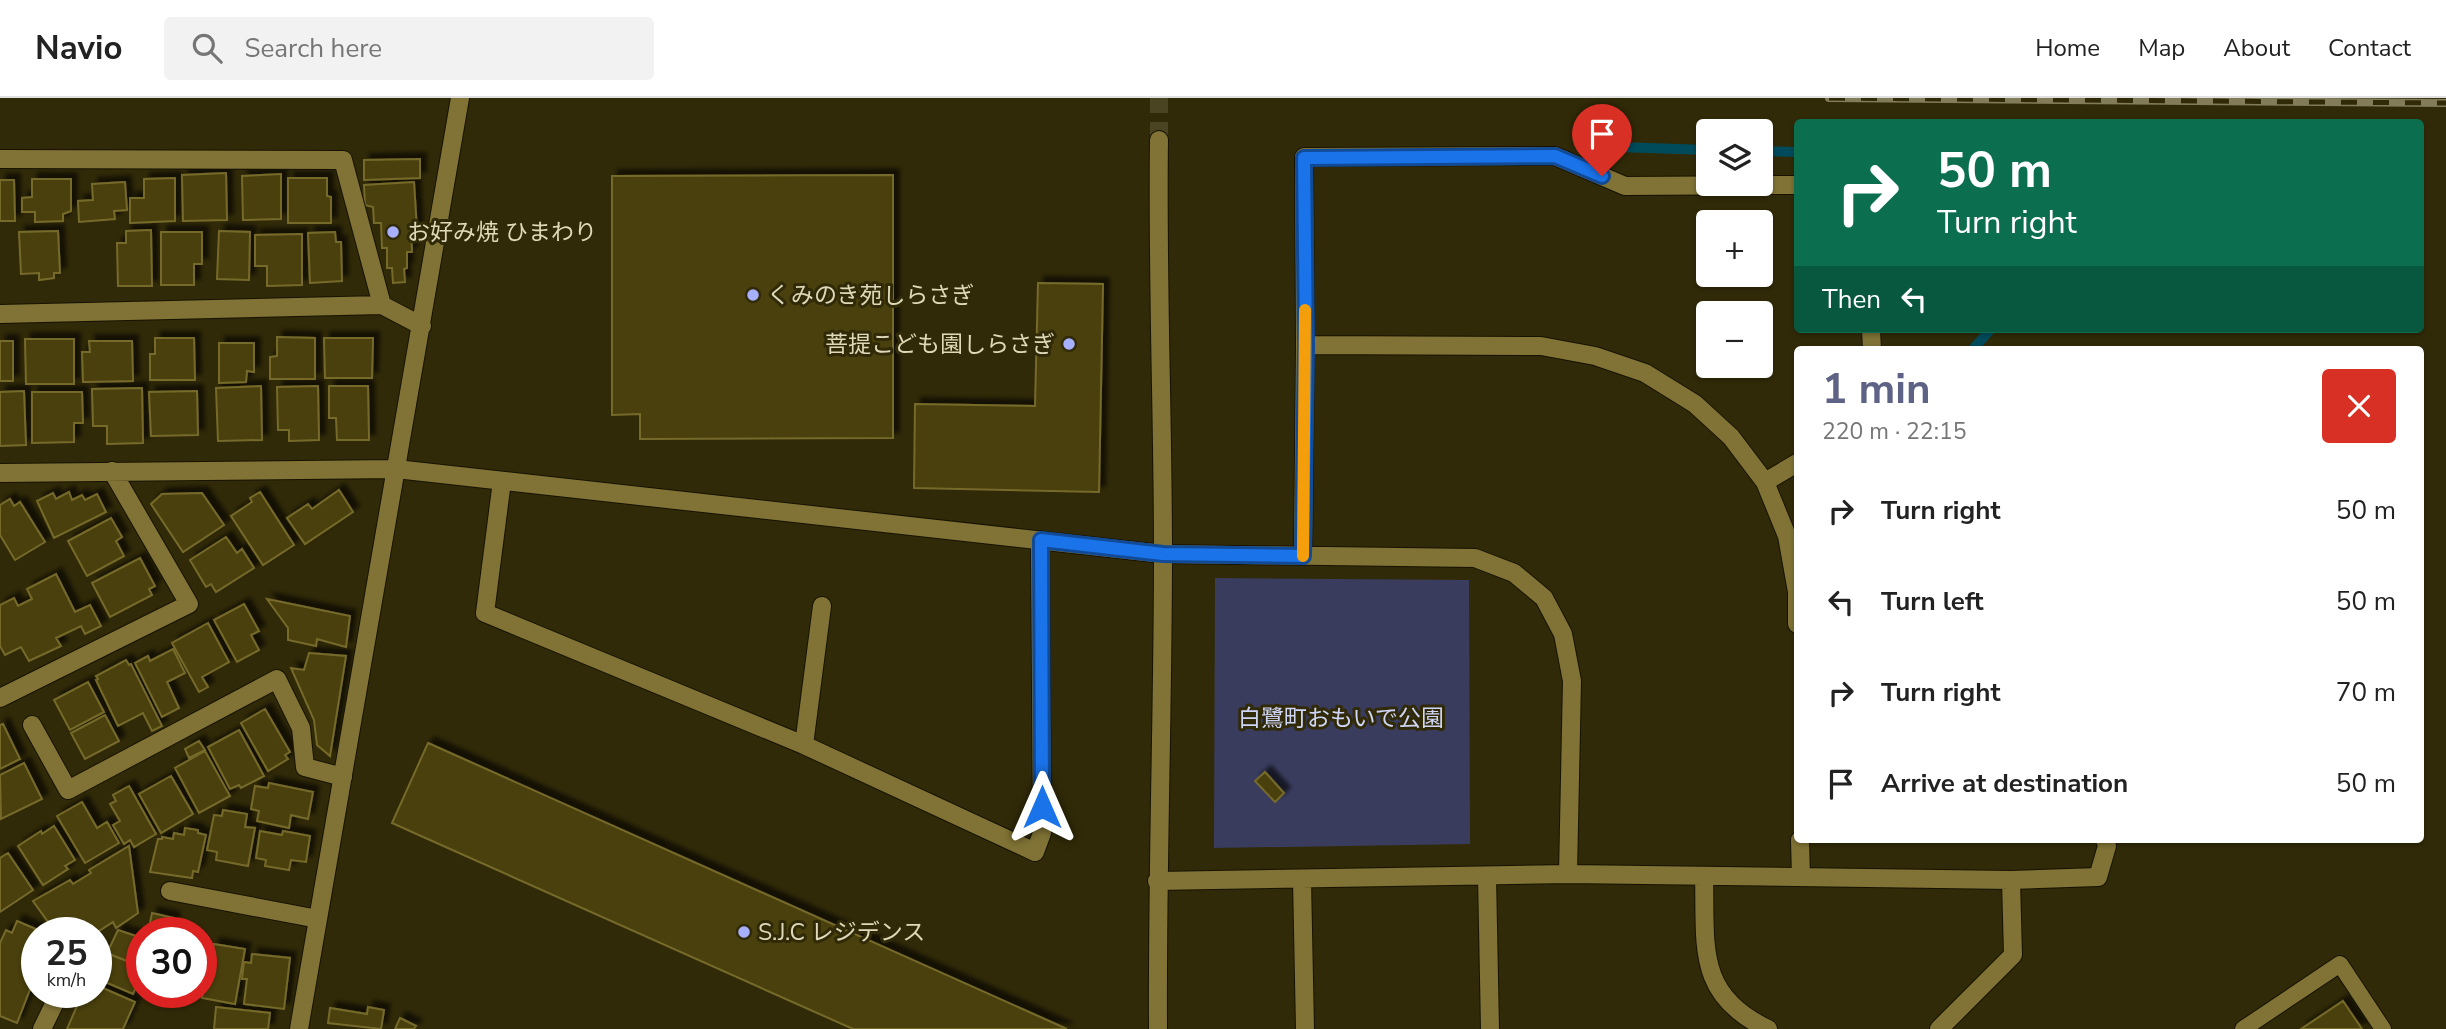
<!DOCTYPE html>
<meta charset="utf-8">
<style>
body{margin:0;font-family:"Nunito Sans","Noto Sans JP",sans-serif;background:#f2f2f2;color:#222;height:100vh;display:flex;flex-direction:column;font-size:26px;white-space:nowrap}
*{box-sizing:border-box;margin:0}
p{font-size:23px;color:#767676}
.icon{flex:none;width:38px;height:38px;fill:none;stroke:currentColor;stroke-width:2;stroke-linecap:round;stroke-linejoin:round}
.map{position:relative;flex:1;overflow:hidden}
.side{position:absolute;left:1794px;top:248px;width:630px;height:497px;display:flex;flex-direction:column;background:#fff;border-radius:7px;box-shadow:0 2px 5px #0004}
.side>*{flex:none}
.banner{position:absolute;left:1794px;top:21px;width:630px;height:214px;border-radius:7px;box-shadow:0 2px 5px #0004;background:#0b6e4f;color:#fff;overflow:hidden}
.tools{position:absolute;left:1696px;top:21px;display:grid;gap:14px}
.tools a{display:grid;place-items:center;width:77px;height:77px;border-radius:7px;background:#fff;box-shadow:0 2px 5px #0004;font-size:35px}
.speed{position:absolute;left:21px;top:819px;display:flex;gap:14px;font-size:35px;font-weight:700;text-align:center}
.speed>*{display:grid;place-content:center;width:91px;height:91px;border-radius:50%;background:#fff;box-shadow:0 2px 5px #0004;line-height:1}
.speed small{font-size:18px;font-weight:400}
.speed .limit{border:10px solid #d22;background:#fff;color:#111}
.pin{position:absolute;display:grid;place-items:center;width:60px;height:60px;color:#fff;margin:-72px -30px;border-radius:50% 50% 50% 0;rotate:-45deg;box-shadow:0 0 7px #0007}
.pin .icon{rotate:45deg}
.me{position:absolute;width:77px;margin:-38px;rotate:0deg;stroke-linejoin:round;filter:drop-shadow(0 0 5px #0008)}
.turn{display:flex;align-items:center;gap:24px;height:147px;padding:0 28px;font-size:32px}
.turn .icon{width:91px;height:91px;stroke-width:2.5}
.turn b{display:block;font-size:49px;line-height:60px}
.then{display:flex;align-items:center;height:66px;padding:0 28px;background:#0003;gap:14px;font-size:26px}
.round{display:grid;place-items:center;flex:none;width:74px;height:74px;border-radius:7px;background:#f2f2f2}
.head{display:flex;align-items:center;justify-content:space-between;height:119px;padding:0 28px}
h1{font-size:42px;font-weight:700;line-height:52px;color:#5e6284}
ul{padding:0;list-style:none}
li{display:flex;align-items:center;gap:21px;height:91px;padding:0 28px}
li div{flex:1}
li b{display:block;font-size:26px}
li em{font-style:normal}
header{display:flex;align-items:center;gap:42px;box-sizing:border-box;height:98px;padding:0 35px;background:#fff;border-bottom:2px solid #e0e0e0}
header strong{font-size:33px}
nav{display:flex;gap:38px;margin-inline-start:auto;font-size:24px}
.search{width:490px;height:63px;background:#f2f2f2;display:flex;align-items:center;gap:18px;box-sizing:border-box;padding:0 24px;border-radius:7px;color:#767676;font-size:26px}
.map>svg:first-child{display:block}
.green{fill:#393c5d}
.lines{fill:none;stroke-linecap:round;stroke-linejoin:round}
.stream{stroke:#004b5b;stroke-width:10}
.building{fill:#483f0b;stroke:#766a2b;stroke-width:2;filter:url(#shadow)}
.minor-tunnel{stroke:#4b4423;stroke-width:18;stroke-dasharray:18 9;stroke-linecap:butt}
.service-casing{stroke:#171302;stroke-width:18}
.minor-casing{stroke:#171302;stroke-width:20}
.tertiary-casing{stroke:#171302;stroke-width:20}
.service{stroke:#807335;stroke-width:16}
.minor{stroke:#807335;stroke-width:18}
.tertiary{stroke:#807335;stroke-width:18}
.rail-casing{stroke:#837c5b;stroke-width:8}
.rail{stroke:#312a08;stroke-width:5;stroke-dasharray:16;stroke-linecap:butt}
.route-casing{stroke:#114b97;stroke-width:18}
.route{stroke:#1a73e8;stroke-width:12}
.slow{stroke:#f59e0b;stroke-width:12}
.poi-dot{fill:#a7b0fc;stroke:#312a08;stroke-width:2.5}
.labels{text-anchor:middle;stroke-width:6;stroke-linejoin:round;paint-order:stroke}
.poi-label{font-size:23px;fill:#dfd9b9;stroke:#312a08;text-anchor:start}
.park-label{font-size:23px;fill:#cfd5f6;stroke:#312a08}
</style>
<header>
<strong>Navio</strong>
<div class="search"><svg class="icon" aria-label="search" viewBox="0 0 24 24"><circle cx="10" cy="10" r="6"/><path d="M15 15l6 6"/></svg>Search here</div>
<nav><a>Home</a><a>Map</a><a>About</a><a>Contact</a></nav>
</header>
<div class="map">
<svg width="2446" height="931" viewBox="0 0 2446 931">
<defs>
<filter id="shadow"><feDropShadow dx="6" dy="-6" stdDeviation="2" flood-color="#0009"/></filter>
</defs>
<rect width="100%" height="100%" fill="#312a08"/>
<path class="green" d="M1215 480 1469 482 1470 746 1214 750Z"/>
<g class="lines">
<path class="stream" d="M1618 49 1708 52
M1760 53 1797 54
M1972 252 1991 231"/>
</g>
<path class="building" d="M420 61V80L364 82V62Z
M226 75 227 122 183 123 182 77Z
M281 76V121L243 122 242 78Z
M893 77V340L640 341V316L612 317V78Z
M175 80V123L130 125V100H144V81Z
M288 80H327V98L331 99V125H288Z
M32 81H71V113L63 116V123L35 124V114H22V100L32 99Z
M0 82H14L15 123H0Z
M125 84 127 112 114 113 115 121 79 124 78 103 93 102 92 86Z
M414 84 417 132H411L412 154H407V170L404 171 405 184 393 185 392 170H387V150H382L381 125H374L373 109 365 107 364 87Z
M151 132 152 188H118L117 145H126V133Z
M58 133 60 175H54V180L39 182V175L21 176 19 134Z
M219 133 250 134 249 182 217 181Z
M161 134H202V166H194V187H161Z
M335 134 336 144H341L342 183 310 185 308 135Z
M302 136V187L267 188V168H255V137Z
M1038 185 1103 186 1099 394 914 390 915 306 1035 308Z
M277 239 315 240V281H270V259L277 258Z
M155 240H194L195 282H150V256H155Z
M324 240H373L372 280H325Z
M25 241H74V286H26Z
M0 243H13V283H0Z
M89 243H132L133 283 83 284 82 254H90Z
M219 245H254V274L247 273 246 284 219 285Z
M261 288 262 342 218 343 216 290Z
M318 288 319 342 289 343V332H278L277 289Z
M329 288H368L369 342H337L336 320H329Z
M142 290 143 345 107 346V328H93L92 291Z
M24 293 26 347 0 348V294Z
M197 293 198 337 151 338 149 294Z
M32 294H82L83 325H74V344L32 345Z
M339 392 353 414 305 446 287 420 308 406 312 411Z
M69 394 72 402 82 397 85 402 97 396 106 414 54 440 37 403 53 395 56 401Z
M260 394 294 447 263 467 231 418 252 404 250 400Z
M202 395 224 427 183 454 151 406 162 396Z
M10 401 14 408 20 404 45 444 15 462 0 437V407Z
M111 420 122 439 116 443 124 458 87 478 68 443Z
M226 439 237 455 242 451 254 470 216 494 211 486 206 489 190 462Z
M140 460 155 488 149 491 152 497 110 519 92 485Z
M56 476 75 514 90 507 101 528 85 536 81 528 56 540 61 548 29 563 21 549 5 557 0 548V507L14 500 18 508 32 501 27 491Z
M267 501 350 518 346 549 317 541 316 548 288 542V530Z
M244 506 259 533 251 537 259 552 237 564 214 522Z
M208 525 229 564 202 579 208 589 199 594 172 545Z
M173 551 185 575 167 584 179 610 162 619 135 565 148 558 150 563Z
M309 555 346 558 330 658 317 647 314 622 291 570 304 572Z
M126 562 129 567 131 566 162 628 152 633 143 615 118 628 96 582 98 581 96 578Z
M88 584 104 614 70 632 54 602Z
M265 611 290 654 285 657 288 661 268 673 241 625Z
M105 617 119 643 85 661 71 635Z
M3 626 20 661 0 671V627Z
M239 632 264 678 241 690 239 687 230 691 208 649Z
M199 643 205 652 189 660 185 651Z
M428 645 1067 931H853L421 738 392 725Z
M205 653 230 698 199 715 175 670Z
M24 665 42 701 1 721 0 677Z
M1265 674 1284 695 1275 704 1255 683Z
M171 678 193 716 161 735 139 696Z
M269 685 313 694 308 721 291 717 289 730 257 723 259 713 251 711 255 688 268 690Z
M129 688 156 736 134 749 130 742 124 746 113 727 120 723 110 706 116 703 113 697Z
M82 704 97 730 107 724 119 745 85 765 57 718Z
M223 712 247 716 245 729 255 730 248 768 216 762 217 754 207 752 214 717 222 718Z
M54 728 75 762 65 768 68 771 43 787 18 748 41 733 42 736Z
M185 730 198 732V735L206 737 198 774 193 773 192 780 150 774 158 741H162V739L173 741 174 735 184 737Z
M260 733 282 737 283 733 310 738 306 764 291 762 289 772 265 768 266 762 256 760Z
M129 748 138 815 116 830 113 824 96 835H56L33 803 70 782 73 786 91 775 89 772Z
M8 755 33 792 0 814V760Z
M152 815 174 820 171 835H148Z
M17 823 45 835H37V885L35 890 31 889 17 925 0 918V845L6 832 12 835Z
M118 832 142 840V869L107 855Z
M214 846 245 851 235 906 202 900 206 878 201 877V853L212 855Z
M96 851 142 869V875L133 896 96 880Z
M252 856 290 860 284 911 244 906 247 881H242L244 864 251 865Z
M96 887 135 904 123 931H67L83 894H96Z
M2343 903 2362 931H2301Z
M216 909 270 915 268 931H214Z
M368 909 384 912 381 931 328 925 330 910 367 916Z
M400 920 416 928 414 931H395Z"/>
<g class="lines">
<path class="minor-tunnel" d="M1159 42V0"/>
<g class="service-casing">
<path id="service" d="M2243 931 2340 866 2383 931"/>
</g>
<g class="minor-casing">
<path id="minor" d="M0 61 343 62 382 207 422 228
M0 216 382 207
M1871 231 1872 252
M1305 247 1541 248 1595 258 1645 275 1695 306 1731 339 1765 384 1787 438 1797 494V526
M0 375 396 371
M502 383 485 515 804 647 1035 754 1042 735 1040 442
M1765 384 1797 365
M1163 456 1475 460 1514 475 1544 500 1563 536 1572 583 1568 776
M1303 458 1305 247 1304 59 1555 58 1625 88 1797 87
M0 600 189 506 112 373
M32 627 68 692 277 581 301 630 305 669 343 679
M804 647 822 508
M1800 742 1801 779
M1487 778 1490 931
M1704 778C1706 847 1695 897 1768 931
M1302 782 1305 931
M1157 783 1568 776 2011 782 2098 779 2107 748 2105 742
M170 793 318 821
M42 931 60 894
M299 931 460 0
M1939 931 2013 857 2011 782"/>
</g>
<g class="tertiary-casing">
<path id="tertiary" d="M396 371 1163 456
M1158 931C1157 772 1163 614 1163 455 1163 317 1157 180 1159 42"/>
</g>
<use href="#service" class="service"/>
<use href="#minor" class="minor"/>
<use href="#tertiary" class="tertiary"/>
<g class="rail-casing">
<path id="rail" d="M1829 0 2446 5"/>
</g>
<use href="#rail" class="rail"/>
</g>
<g class="lines">
<g class="route-casing">
<path id="route" d="M1042 709 1041 442 1163 456 1303 458 1306 247 1304 60 1555 58 1602 78"/>
</g>
<use href="#route" class="route"/>
<path class="slow" d="M1303 458 1305 212"/>
</g>
<g class="poi-dot">
<circle cx="393" cy="134" r="7"/>
<circle cx="753" cy="197" r="7"/>
<circle cx="1069" cy="246" r="7"/>
<circle cx="744" cy="834" r="7"/>
</g>
<g class="labels">
<g class="poi-label">
<text x="407" y="142">お好み焼 ひまわり</text>
<text x="767" y="205">くみのき苑しらさぎ</text>
<text x="1055" y="254" text-anchor="end">菩提こども園しらさぎ</text>
<text x="758" y="842">S.J.C レジデンス</text>
</g>
<g class="park-label">
<text x="1341" y="628">白鷺町おもいで公園</text>
</g>
</g>
</svg>
<div class="tools">
<a><svg class="icon" aria-label="layers" viewBox="0 0 24 24"><path d="M12 4l9 5-9 5-9-5zM3 14l9 5 9-5"/></svg></a>
<a>+</a>
<a>−</a>
</div>
<div class="speed"><div>25<small>km/h</small></div><div class="limit">30</div></div>
<div class="pin" style="left:1602px;top:78px;background:#d93025"><svg class="icon" aria-label="arrive" viewBox="0 0 24 24"><path d="M6 21V4h12l-3 4 3 4H6"/></svg></div>
<svg class="me" style="left:1042px;top:709px" viewBox="-20 -20 40 40"><path d="M0-17L14 15 0 8-14 15z" fill="#1a73e8" stroke="#fff" stroke-width="4"/></svg>
<div class="banner">
<div class="turn"><svg class="icon" aria-label="right" viewBox="0 0 24 24"><path d="M7 20v-9h11M14 6l5 5-5 5"/></svg><div><b>50 m</b>Turn right</div></div>
<div class="then">Then<svg class="icon" aria-label="left" viewBox="0 0 24 24"><path d="M17 20v-9H6M10 6l-5 5 5 5"/></svg></div>
</div>
<section class="side">
<div class="head"><div><h1>1 min</h1><p>220 m · 22:15</p></div><a class="round" style="background:#d93025;color:#fff"><svg class="icon" aria-label="close" viewBox="0 0 24 24"><path d="M6 6l12 12M18 6L6 18"/></svg></a></div>
<ul>
<li><svg class="icon" aria-label="right" viewBox="0 0 24 24"><path d="M7 20v-9h11M14 6l5 5-5 5"/></svg><div><b>Turn right</b></div><em>50 m</em></li>
<li><svg class="icon" aria-label="left" viewBox="0 0 24 24"><path d="M17 20v-9H6M10 6l-5 5 5 5"/></svg><div><b>Turn left</b></div><em>50 m</em></li>
<li><svg class="icon" aria-label="right" viewBox="0 0 24 24"><path d="M7 20v-9h11M14 6l5 5-5 5"/></svg><div><b>Turn right</b></div><em>70 m</em></li>
<li><svg class="icon" aria-label="arrive" viewBox="0 0 24 24"><path d="M6 21V4h12l-3 4 3 4H6"/></svg><div><b>Arrive at destination</b></div><em>50 m</em></li>
</ul>
</section>
</div>
